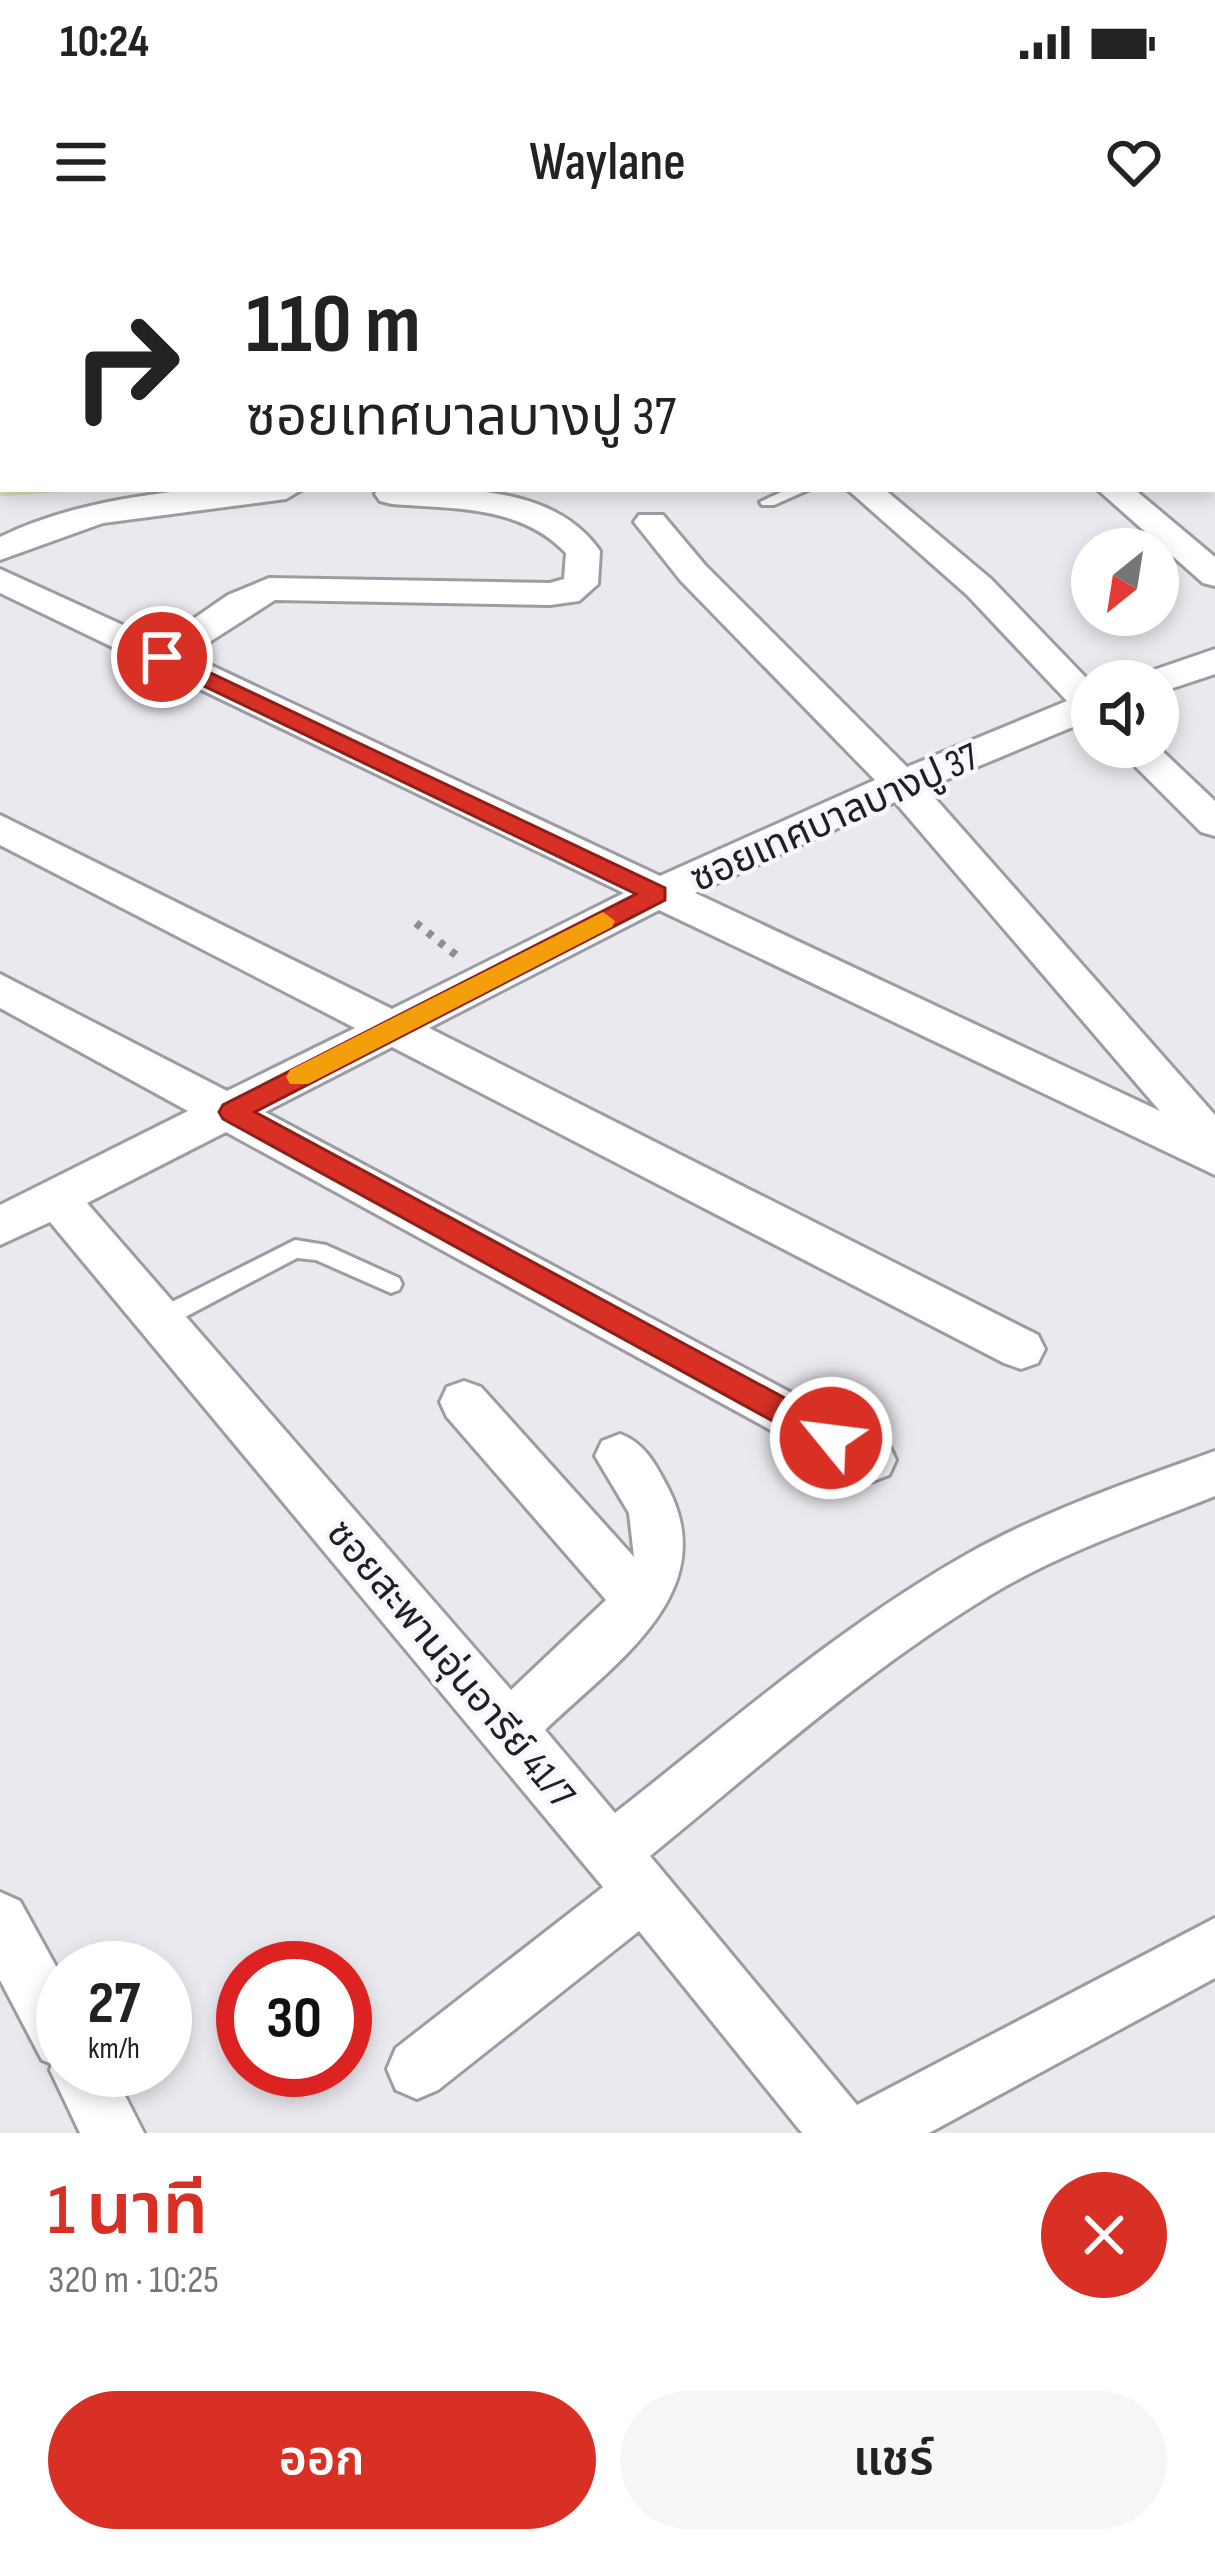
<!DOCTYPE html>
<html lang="th">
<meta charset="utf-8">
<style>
body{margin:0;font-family:"Sofia Sans Condensed","Noto Sans Thai",sans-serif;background:#f6f6f6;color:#222;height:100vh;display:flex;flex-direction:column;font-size:45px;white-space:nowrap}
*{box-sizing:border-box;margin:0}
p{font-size:39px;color:#767676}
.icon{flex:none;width:66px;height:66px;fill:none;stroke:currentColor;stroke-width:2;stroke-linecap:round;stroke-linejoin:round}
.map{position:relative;height:1893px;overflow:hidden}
.sheet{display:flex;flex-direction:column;background:#fff;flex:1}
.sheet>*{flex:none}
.banner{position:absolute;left:0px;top:0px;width:1215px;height:252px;box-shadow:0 6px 18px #0003;background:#fff;color:#222;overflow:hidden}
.needle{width:78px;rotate:210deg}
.controls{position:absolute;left:1071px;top:288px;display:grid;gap:24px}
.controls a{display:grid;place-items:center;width:108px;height:108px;border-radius:50%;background:#fff;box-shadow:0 6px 18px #0003;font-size:60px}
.speed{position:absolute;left:36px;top:1701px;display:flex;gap:24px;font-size:60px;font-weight:700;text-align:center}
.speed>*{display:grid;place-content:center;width:156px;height:156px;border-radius:50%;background:#fff;box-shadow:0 6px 18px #0003;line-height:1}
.speed small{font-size:30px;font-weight:400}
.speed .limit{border:18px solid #d22;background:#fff;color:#111}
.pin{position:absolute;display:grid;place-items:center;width:102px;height:102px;color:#fff;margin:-51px;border:6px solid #fff;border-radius:50%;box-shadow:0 3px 12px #0007}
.me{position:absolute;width:132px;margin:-66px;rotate:299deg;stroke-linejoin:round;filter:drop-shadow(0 0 9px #0008)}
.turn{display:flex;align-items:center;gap:42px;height:252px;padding:0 48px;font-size:54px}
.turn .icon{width:156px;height:156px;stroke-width:2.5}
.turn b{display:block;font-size:84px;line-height:102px}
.round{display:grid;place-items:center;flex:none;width:126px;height:126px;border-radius:63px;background:#f6f6f6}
.headline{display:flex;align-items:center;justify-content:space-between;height:204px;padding:0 48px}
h1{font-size:72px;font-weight:600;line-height:90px;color:#d93025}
.primary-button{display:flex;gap:24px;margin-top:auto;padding:24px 48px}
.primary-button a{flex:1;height:138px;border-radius:72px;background:#d93025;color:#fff;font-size:48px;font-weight:600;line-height:138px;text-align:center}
.primary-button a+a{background:#f6f6f6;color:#222}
.status{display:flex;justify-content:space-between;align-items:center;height:84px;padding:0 60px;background:#fff;direction:ltr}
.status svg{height:33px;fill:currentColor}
header{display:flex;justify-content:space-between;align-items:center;height:156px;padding:0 48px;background:#fff;font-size:54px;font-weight:600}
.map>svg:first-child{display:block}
.green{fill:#d5e5b6}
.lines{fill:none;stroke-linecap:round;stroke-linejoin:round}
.canal{fill:#589dc1;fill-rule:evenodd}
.service-casing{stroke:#9d9ca2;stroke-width:6}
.minor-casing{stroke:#9d9ca2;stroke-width:6}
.path{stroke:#8e8e92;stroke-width:8;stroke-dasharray:6 9;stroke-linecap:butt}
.service{fill:#fff;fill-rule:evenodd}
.minor{fill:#fff;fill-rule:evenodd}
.route{fill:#d93025;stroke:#8d1f18;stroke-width:3}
.slow{fill:#f59e0b}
.labels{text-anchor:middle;stroke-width:9;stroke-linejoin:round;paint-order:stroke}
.street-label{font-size:39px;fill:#202022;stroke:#f8f7fd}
</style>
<div class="status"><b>10:24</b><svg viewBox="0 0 49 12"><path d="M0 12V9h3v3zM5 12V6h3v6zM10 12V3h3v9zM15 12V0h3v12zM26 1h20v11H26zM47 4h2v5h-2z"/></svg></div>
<header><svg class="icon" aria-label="menu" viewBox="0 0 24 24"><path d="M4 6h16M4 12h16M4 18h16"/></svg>Waylane<svg class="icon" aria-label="heart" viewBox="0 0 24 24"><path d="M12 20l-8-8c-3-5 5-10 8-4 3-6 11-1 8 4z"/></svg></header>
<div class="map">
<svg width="1215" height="1893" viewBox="0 0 1215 1893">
<rect width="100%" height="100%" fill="#eae9ef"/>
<path class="green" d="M0 0H981L3 3V249H107L7 256H0Z"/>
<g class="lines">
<path class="canal" d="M1212 101H1215V119H1212Z"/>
<g class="service-casing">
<path id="service" d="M1215 49V57L1212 58V50Z
M788 249H810L774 265H762L760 262Z
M295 1000 326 1005 399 1038 402 1044 399 1050 391 1053 316 1020 297 1018 168 1086 160 1088 152 1086 149 1079 152 1072Z"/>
</g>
<g class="minor-casing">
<path id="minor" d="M1212 123H1215V143H1212Z
M198 249H303L286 259 103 283 0 320V297C62 267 130 256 198 249Z
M379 249C453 249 552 242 600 311L598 344 579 361 550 365 275 360 189 415 660 636 875 540 681 341 634 282 639 275H663L705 325 907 527 1067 461 967 355 847 249H884L991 339 1092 444V479L926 548 1215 875V935L659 670 429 788 1038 1095 1045 1109 1038 1123 1021 1129 1004 1123 392 807 265 872 889 1205 896 1220 889 1235 871 1242 853 1235 226 892 87 963 511 1450 606 1360 447 1177 440 1162 447 1147 464 1141 481 1147 634 1317 629 1273 595 1216 602 1201 620 1194C645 1203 656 1225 668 1248 723 1354 613 1424 545 1490L615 1573C730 1483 841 1385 969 1313 1046 1270 1132 1241 1215 1211V1256C1145 1284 1072 1309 1006 1346 877 1421 765 1522 650 1616L857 1865 1215 1678V1738L929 1893H802L639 1691 438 1850 417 1859 396 1850 387 1829 396 1808 603 1647 50 982 0 1005V965L188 871 0 768V734L227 851 355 788 0 605V575L392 769 624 653 0 353V329L160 402 228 355 269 338 550 343 564 339 566 313C520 265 454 269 392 264L380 261 375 254ZM895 562 1160 871 695 653Z
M1097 249H1134L1215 317V346L1203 343Z
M1215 409V434L1158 453V441H1140L1145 433Z
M1116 507H1158L1215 561V596L1201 592Z
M0 1652 20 1661 63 1739V1830H112L144 1893H80L50 1830 52 1824 42 1820 0 1740Z"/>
</g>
<path class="path" d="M416 683 457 716"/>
<use href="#service" class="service"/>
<use href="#minor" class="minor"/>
</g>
<path class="route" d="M162 410 665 648V660L255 872 842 1189 846 1198 842 1207 831 1211 820 1207 223 879 219 872 223 865 636 654 154 422V412Z"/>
<path class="slow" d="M603 672 615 681 612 687 308 844H290L286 837 290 830Z"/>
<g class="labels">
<g class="street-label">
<text transform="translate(834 576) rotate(-24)" y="14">ซอยเทศบาลบางปู 37</text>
<text transform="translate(452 1423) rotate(50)" y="14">ซอยสะพานอุ่นอารีย์ 41/7</text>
</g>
</g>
</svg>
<div class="controls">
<a><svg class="needle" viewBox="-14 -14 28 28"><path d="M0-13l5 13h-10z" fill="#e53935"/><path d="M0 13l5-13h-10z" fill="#767676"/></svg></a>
<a><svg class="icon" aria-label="sound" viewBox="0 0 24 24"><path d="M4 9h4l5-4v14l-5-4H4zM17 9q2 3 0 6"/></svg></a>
</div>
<div class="speed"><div>27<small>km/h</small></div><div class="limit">30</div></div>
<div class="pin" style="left:162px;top:417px;background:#d93025"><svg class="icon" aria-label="arrive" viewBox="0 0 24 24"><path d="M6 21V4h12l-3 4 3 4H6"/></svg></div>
<svg class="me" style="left:831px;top:1198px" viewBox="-20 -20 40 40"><circle r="17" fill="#d93025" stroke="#fff" stroke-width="3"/><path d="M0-11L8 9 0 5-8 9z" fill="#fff"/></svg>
<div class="banner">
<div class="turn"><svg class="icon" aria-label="right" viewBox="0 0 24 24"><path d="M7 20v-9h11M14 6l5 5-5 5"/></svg><div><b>110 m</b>ซอยเทศบาลบางปู 37</div></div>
</div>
</div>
<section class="sheet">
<div class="headline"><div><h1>1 นาที</h1><p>320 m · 10:25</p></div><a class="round" style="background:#d93025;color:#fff"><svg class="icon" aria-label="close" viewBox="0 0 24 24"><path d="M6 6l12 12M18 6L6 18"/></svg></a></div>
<div class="primary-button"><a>ออก</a><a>แชร์</a></div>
</section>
